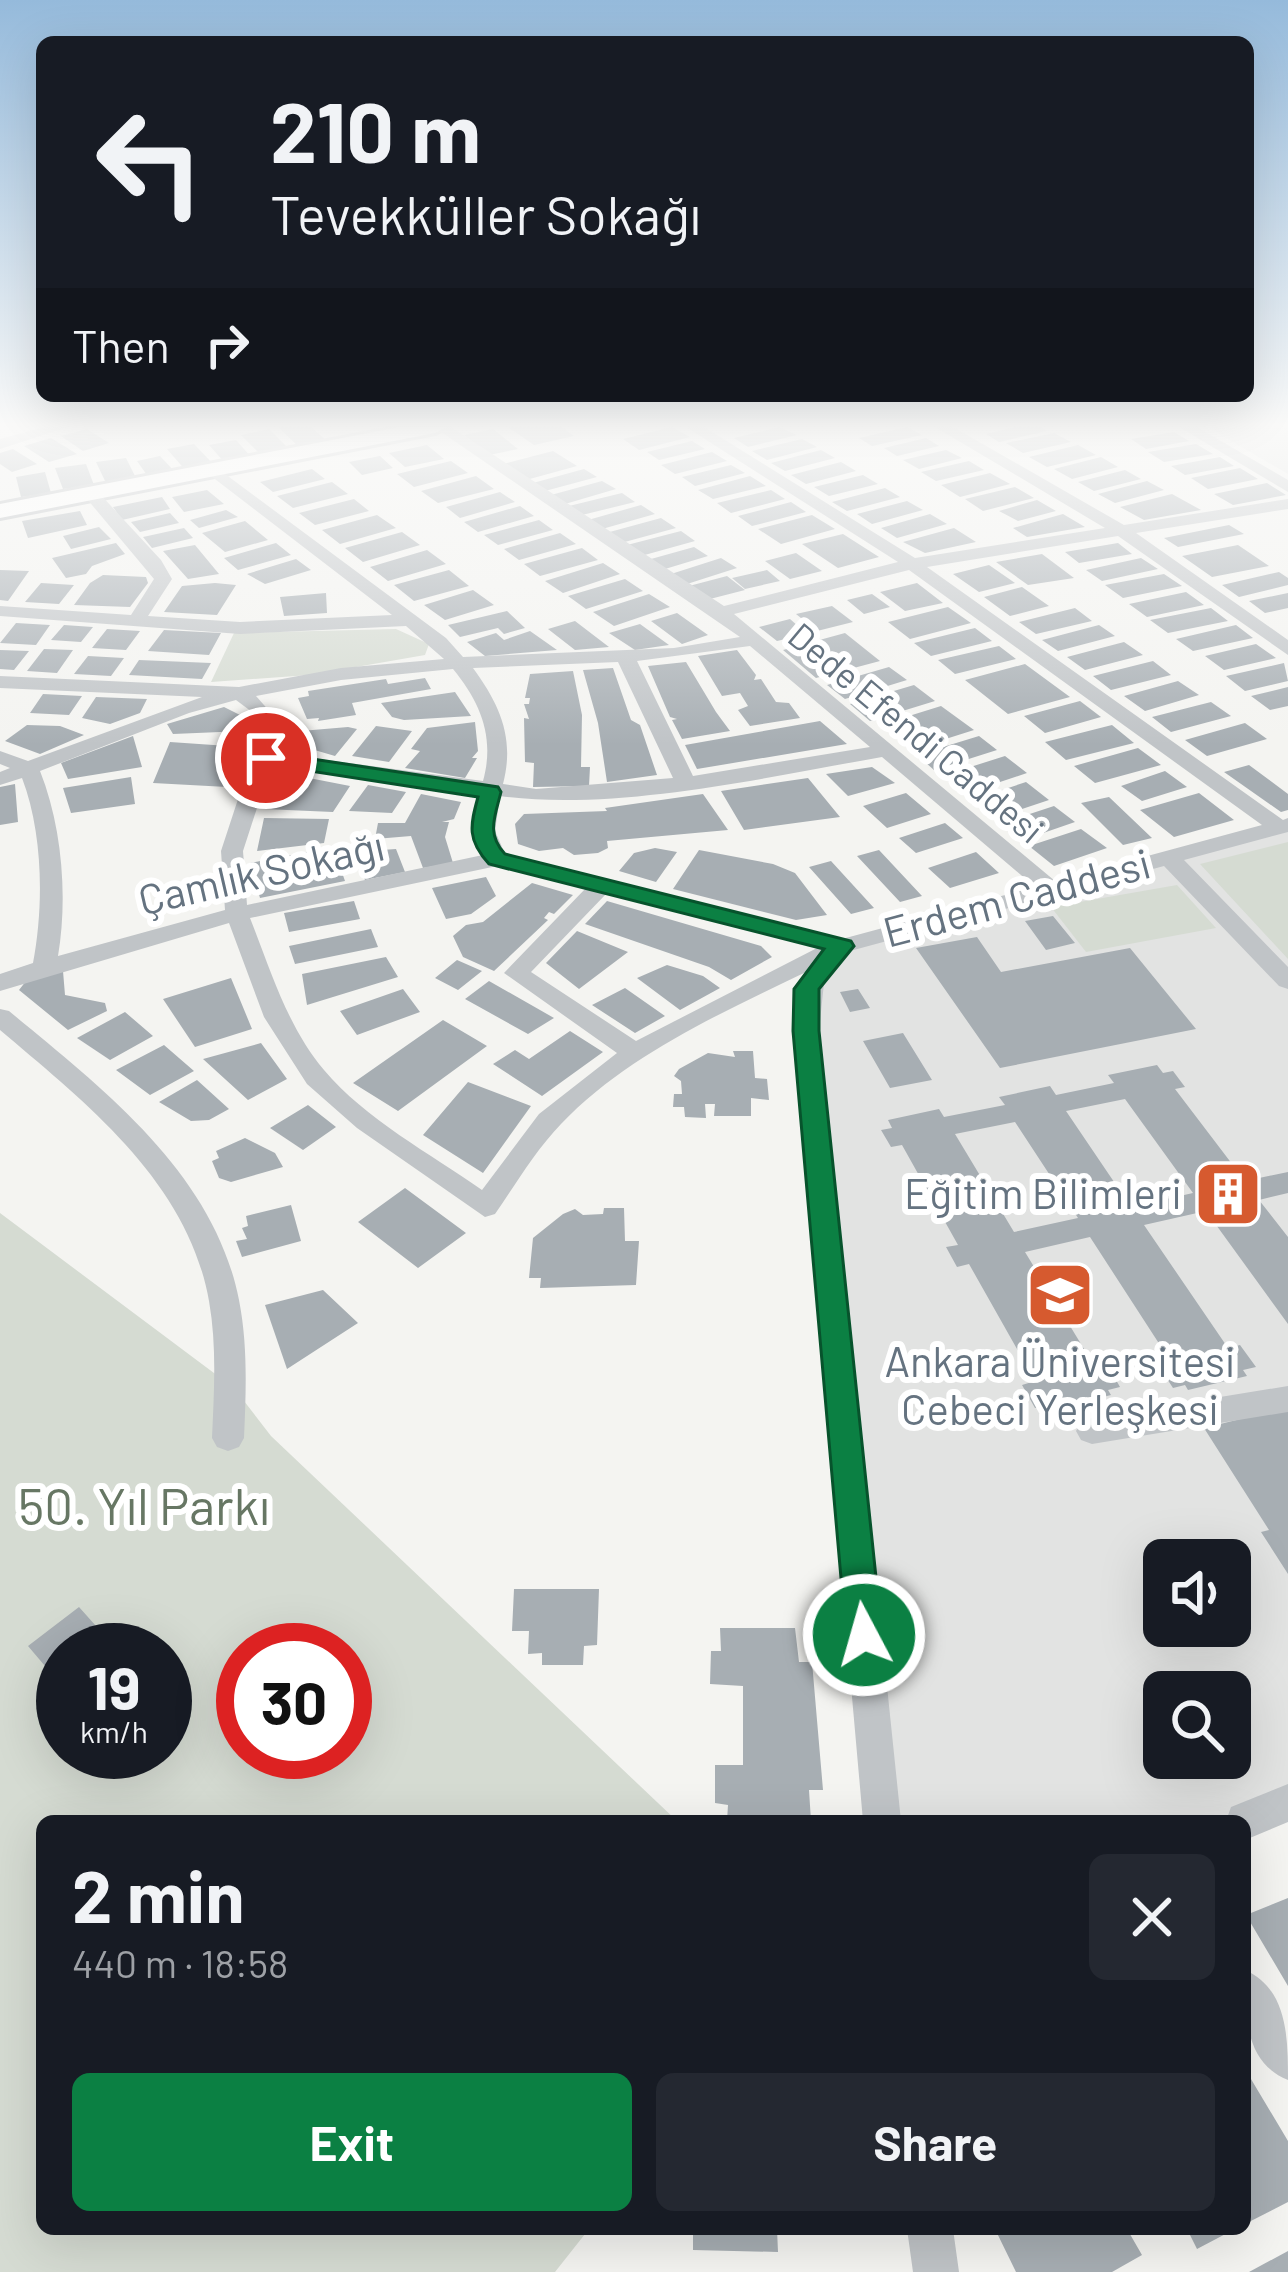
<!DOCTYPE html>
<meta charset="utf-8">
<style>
body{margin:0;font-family:Barlow,sans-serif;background:#242831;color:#f1f3f6;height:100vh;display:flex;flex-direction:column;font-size:45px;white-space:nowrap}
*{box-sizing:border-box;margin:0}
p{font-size:39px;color:#9ea1a6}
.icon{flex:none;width:66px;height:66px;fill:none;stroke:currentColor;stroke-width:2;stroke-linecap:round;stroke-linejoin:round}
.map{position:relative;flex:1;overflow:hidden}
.details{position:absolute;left:36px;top:1815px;width:1215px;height:420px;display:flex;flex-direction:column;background:#171b24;border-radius:18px;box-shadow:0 12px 48px #0002}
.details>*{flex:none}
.banner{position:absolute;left:36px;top:36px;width:1218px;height:366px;border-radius:18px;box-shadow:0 12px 48px #0002;background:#171b24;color:#f1f3f6;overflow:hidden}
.controls{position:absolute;left:1143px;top:1539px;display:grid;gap:24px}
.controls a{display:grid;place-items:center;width:108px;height:108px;border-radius:18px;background:#171b24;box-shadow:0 12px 48px #0002;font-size:60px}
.speed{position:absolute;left:36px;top:1623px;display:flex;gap:24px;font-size:60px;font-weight:700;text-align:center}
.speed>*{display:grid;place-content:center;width:156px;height:156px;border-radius:50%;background:#171b24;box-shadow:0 12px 48px #0002;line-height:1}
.speed small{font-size:30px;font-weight:400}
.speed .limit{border:18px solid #d22;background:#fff;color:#111}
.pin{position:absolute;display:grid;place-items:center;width:102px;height:102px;color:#fff;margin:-51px;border:6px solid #fff;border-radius:50%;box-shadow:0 3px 12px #0007}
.me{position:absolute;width:132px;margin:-66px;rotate:354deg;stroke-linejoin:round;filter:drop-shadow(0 0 9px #0008)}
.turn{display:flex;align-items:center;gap:42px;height:252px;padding:0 36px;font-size:54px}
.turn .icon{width:156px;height:156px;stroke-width:2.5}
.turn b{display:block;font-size:84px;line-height:102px}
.then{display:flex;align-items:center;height:114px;padding:0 36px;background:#0003;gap:24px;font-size:45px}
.round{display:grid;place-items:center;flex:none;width:126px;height:126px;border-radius:18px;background:#242831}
.overview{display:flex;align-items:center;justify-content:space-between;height:204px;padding:0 36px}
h1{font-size:72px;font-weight:700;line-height:90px}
.button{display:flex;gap:24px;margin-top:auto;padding:24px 36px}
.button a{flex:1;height:138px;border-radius:18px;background:#0b8043;color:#fff;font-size:48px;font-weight:700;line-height:138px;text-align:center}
.button a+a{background:#242831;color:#f1f3f6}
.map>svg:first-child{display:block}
.built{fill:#e2e3e2;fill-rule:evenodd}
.green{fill:#d5dbd2;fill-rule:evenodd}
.building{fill:#a7aeb3;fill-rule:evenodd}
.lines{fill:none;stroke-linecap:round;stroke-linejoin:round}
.secondary-casing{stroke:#b3b7bb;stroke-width:6}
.minor{fill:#c0c4c7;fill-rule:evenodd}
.secondary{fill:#fff;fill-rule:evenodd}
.route{fill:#0b8043;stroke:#07532c;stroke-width:3}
.labels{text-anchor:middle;stroke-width:12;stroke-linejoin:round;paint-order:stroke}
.far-street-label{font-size:36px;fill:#657380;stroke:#fff}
.street-label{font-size:42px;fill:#657380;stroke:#fff}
.poi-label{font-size:42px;fill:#657380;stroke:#fff;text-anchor:end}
.near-park-label{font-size:51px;fill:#677764;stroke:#fff}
</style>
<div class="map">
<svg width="1288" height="2272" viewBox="0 0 1288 2272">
<rect width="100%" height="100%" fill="#f4f4f1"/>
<path class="built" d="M1208 427H1288V474L1231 441Z
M1288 825V1803L1245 1821H882L806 1031 822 963 842 946ZM1164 1560H1230V1626H1164ZM1164 1692H1230V1758H1164Z"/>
<path class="green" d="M396 629 429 644 425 655 310 675 211 682 234 633Z
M1288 842V959L1200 864Z
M1177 885 1216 928 1086 952 1051 907Z
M0 1213 234 1388 271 1436 677 1821H42V2229H589L555 2272H0ZM63 1650H165V1752H63ZM243 1650H345V1752H243Z"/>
<path class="building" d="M278 427H311L328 442 300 448Z
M508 427H562L574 436 534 445Z
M672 427 690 437 639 450 623 439Z
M779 427 797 435 748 447 734 438Z
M907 427 922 435 872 446 859 438Z
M1015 427H1041L1047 431 999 442 986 434Z
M87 429 109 443 83 451 61 436Z
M269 429 290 450 262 456 241 435Z
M493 429 518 449 489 455 464 435Z
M1174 432 1189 441 1146 449 1131 439Z
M1054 433 1071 442 1023 453 1006 443Z
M51 438 77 454 49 462 24 446Z
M926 438 939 446 897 456 884 448Z
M802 439 817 447 767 460 752 451Z
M236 440 252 458 225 463 209 445Z
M692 441 705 449 659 460 647 452Z
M194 444 215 466 187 472 167 449Z
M1196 444 1213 454 1164 462 1148 452Z
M427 445 444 459 405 467 389 453Z
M1078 445 1096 455 1047 467 1029 457Z
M13 449 37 464 12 472 0 464V453Z
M821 450 835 458 785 471 771 463Z
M946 450 962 458 919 469 903 460Z
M553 451 577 466 526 480 503 464Z
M712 452 727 461 675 474 661 465Z
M160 456 175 472 149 478 137 461Z
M380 456 393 468 362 475 349 462Z
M1101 457 1118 467 1072 479 1054 469Z
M1220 457 1234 466 1185 475 1171 466Z
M126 458 136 478 106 483 96 462Z
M451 461 468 473 414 487 397 474Z
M969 461 984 470 936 481 921 472Z
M841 462 856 471 806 484 791 475Z
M86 464 94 485 63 489 55 468Z
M731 465 745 473 695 486 682 477Z
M1240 468 1258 479 1208 489 1191 478Z
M312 469 325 479 273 492 260 482Z
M584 469 597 477 545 491 533 483Z
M1125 470 1141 479 1094 491 1078 482Z
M45 472 51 493 21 497 16 477Z
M990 473 1010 484 960 497 941 485Z
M863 475 878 484 829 496 814 487Z
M476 476 494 489 438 503 421 491Z
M750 476 766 486 713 499 698 490Z
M602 481 616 489 565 504 551 495Z
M1147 481 1164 490 1115 503 1098 494Z
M332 482 348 494 293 508 277 496Z
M1267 483 1286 495 1233 505 1214 494Z
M1015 487 1034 498 983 511 965 499Z
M885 488 900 497 847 511 832 502Z
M207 490 224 504 184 512 172 497Z
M771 490 785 499 731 513 717 503Z
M500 492 515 502 460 518 446 507Z
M622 493 635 502 582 515 569 506Z
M1172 494 1201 510 1144 520 1120 507Z
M162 497 170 509 122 520 113 507Z
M354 499 369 511 315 525 299 513Z
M1037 500 1056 511 1018 521 999 511Z
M907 501 923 510 872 524 857 514Z
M791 502 806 512 752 526 738 516Z
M641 505 655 514 602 529 588 520Z
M520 506 534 516 478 532 464 522Z
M226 510 238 517 199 528 190 520Z
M80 511 87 525 28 538 22 521Z
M170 513 179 523 140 532 131 522Z
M930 514 947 524 897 538 881 528Z
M1063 514 1085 527 1027 537 1013 528Z
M377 515 396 528 340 544 322 530Z
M812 515 835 529 781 544 758 529Z
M661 518 676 528 621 543 606 533Z
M539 520 553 530 498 545 484 535Z
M245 521 268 540 225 552 202 533Z
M1229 525 1244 534 1178 547 1164 538Z
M99 527 111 539 71 549 63 536Z
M184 528 193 538 152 548 143 537Z
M954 528 976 542 925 553 903 542Z
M681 531 695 541 641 556 627 545Z
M402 532 420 545 363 562 345 548Z
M560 533 576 544 519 560 504 549Z
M843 534 879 557 838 568 802 544Z
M116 543 125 554 92 566 86 574 66 578 52 558Z
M276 543 291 555 238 570 224 558Z
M1118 543 1132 554 1079 563 1065 552Z
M195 545 219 574 188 579 163 551Z
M1238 545 1269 566 1212 577 1182 556Z
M694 547 708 556 665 569 651 559Z
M582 548 598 560 540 576 524 564Z
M427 550 446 564 388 581 370 567Z
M796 553 822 571 790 579 765 561Z
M1042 554 1074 578 1028 585 996 562Z
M721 558 737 568 687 584 671 574Z
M1141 558 1158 569 1102 581 1086 570Z
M296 559 311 570 265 584 247 574Z
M603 563 620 574 563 593 545 581Z
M989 565 1015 583 979 592 953 574Z
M0 570 29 571 8 601 0 600Z
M449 570 469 586 414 601 394 585Z
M767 570 780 581 745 589 732 578Z
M1279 572 1288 578V585L1239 597 1222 585Z
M1164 574 1182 586 1123 598 1105 585Z
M103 575 146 577 148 583 130 607 74 605 90 583Z
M727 576 745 590 706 600 689 586Z
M625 579 643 591 586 609 568 596Z
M41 583 74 585 59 604 25 602Z
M215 583 236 585 217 615 164 612 182 586Z
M917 583 943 603 905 611 880 592Z
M1022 587 1049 606 1010 616 984 597Z
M473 590 494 605 445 620 424 605Z
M1186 592 1204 605 1147 617 1129 604Z
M326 593 327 613 284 616 280 597Z
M1288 593V608L1265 613 1249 601Z
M649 594 670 607 614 626 593 612Z
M872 594 890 607 864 614 847 600Z
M832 606 853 622 817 631 796 614Z
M948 607 971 623 910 639 888 622Z
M1075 608 1092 621 1036 634 1019 622Z
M1211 608 1228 621 1168 633 1150 620Z
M507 611 525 628 504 634 498 628 460 637 448 625Z
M677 613 708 635 682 644 651 621Z
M790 619 807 634 777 641 759 627Z
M575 621 609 647 575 650 548 629Z
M16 623 50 625 36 645 0 643Z
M640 624 669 645 635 650 609 633Z
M64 625 93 627 81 642 51 640Z
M1099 625 1115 636 1058 651 1042 640Z
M1236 625 1253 638 1193 651 1176 639Z
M975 628 992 641 931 656 914 643Z
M107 629 140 631 126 650 92 648Z
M164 630 221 633 209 655 148 651Z
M530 631 557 650 485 656 467 642 496 633 504 640Z
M845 633 880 661 816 678 783 650Z
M1124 642 1143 655 1085 670 1067 657Z
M1256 644 1276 658 1224 670 1205 656Z
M999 646 1016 659 955 674 938 660Z
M44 649 73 650 57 673 27 671Z
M0 650 29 651 14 670 0 669Z
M737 650 756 675 754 680 761 679 776 702 789 703 800 718 750 726 738 710 748 706 740 693 722 696 698 656Z
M88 656 124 658 111 676 74 674Z
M139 660 211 663 202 679 129 675Z
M1153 661 1171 675 1111 690 1093 676Z
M686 662 716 712 730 731 682 739 672 720 677 719 670 717 648 666Z
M1284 663 1288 681 1245 691 1226 676Z
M1025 664 1070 697 1008 714 965 680Z
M889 667 907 680 845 699 827 685Z
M613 668 631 720 640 725 657 775 607 782 598 723 583 670Z
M573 671 582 715 581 767H590L589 786 533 787 534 763 525 762 524 718 529 719 524 704H529L530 698H525L530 674Z
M425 678 431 689 352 703 356 715 318 721 319 718 307 719 298 698 309 696 308 691 386 679 388 684Z
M1178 681 1199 695 1145 711 1124 696Z
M914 685 935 701 870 721 850 704Z
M1288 687V706L1270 710 1251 696Z
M455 692 471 716 404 720 392 717 381 703Z
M43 694 82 696 69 715 30 713Z
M96 697 147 699 140 713 110 724 82 718Z
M1080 701 1101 717 1045 733 1024 716Z
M1211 702 1231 716 1171 732 1152 717Z
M941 706 974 730 911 750 880 725Z
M224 707 240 715 244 731 173 734 167 724Z
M820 721 847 744 697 769 685 745Z
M475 722 478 751 472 758H477L465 778 405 768 420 751 411 749 427 728Z
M1245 723 1267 739 1207 756 1185 740Z
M27 725 60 726 84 735 40 754 5 741Z
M1112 725 1134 743 1066 760 1045 742Z
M376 726 412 731 389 762 352 756Z
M348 727 357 729 335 756 294 744 301 731Z
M133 736 142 767 68 779 61 763Z
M979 736 997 750 934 770 917 755Z
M170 742 228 746 248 745 227 787 153 783Z
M1138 748 1161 765 1095 783 1074 766Z
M1005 756 1027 773 964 794 942 776Z
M1249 765 1288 794V810L1281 812 1224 772Z
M872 767 895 783 848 796 826 774Z
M1165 771 1187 787 1142 801 1121 786Z
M131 777 135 804 71 813 63 788Z
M309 778 350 786 333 812 264 809 274 791Z
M808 778 840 817 744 830 721 791Z
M1026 782 1049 800 995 818 972 800Z
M15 784 18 822 0 825V787Z
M368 785 406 792 392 813 349 811Z
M906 793 931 814 887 828 863 806Z
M1199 793 1234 820 1174 837 1140 810Z
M421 794 461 802 454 819 442 822H449L445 837 453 863 423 868 411 836 375 839 378 823H405Z
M703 794 728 830 607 841 608 848 598 853 574 855 563 848 539 851 518 844 515 824 524 814 607 811 605 808Z
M1109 797 1152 838 1123 845 1081 803Z
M1054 806 1075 822 1020 841 999 824Z
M264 818 329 819 324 843 257 851Z
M945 823 963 838 916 853 899 838Z
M1081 829 1107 848 1054 866 1029 846Z
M333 847 345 881 260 898 250 863Z
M655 848 677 852 656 882 619 871 634 853Z
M396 849 405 872 365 880 353 852Z
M699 850 773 864 795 873 827 915 796 920 673 889Z
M879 850 922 896 900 902 857 856Z
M976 852 999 873 950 888 928 868Z
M831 861 874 908 851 914 809 867Z
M486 877 496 896 471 914 446 919 432 888Z
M532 883 573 895 554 914 549 912 544 918 548 920 494 971 463 957 453 936 466 925 483 922Z
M354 901 360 919 289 932 284 913Z
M607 901 761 946 772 957 731 980 709 967 585 924Z
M1053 916 1075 943 1046 950 1025 921Z
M371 929 378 947 295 964 289 946Z
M577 931 628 952 579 989 546 963Z
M977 937 1001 972 1130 948 1196 1029 1000 1068 916 948Z
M386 957 398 977 307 1005 302 974Z
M457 960 482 971 458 990 435 978Z
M667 965 703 976 720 988 680 1010 637 978Z
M63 971 65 995 105 1003 107 1011 68 1030 19 990 30 976Z
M231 978 252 1029 195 1047 163 999Z
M489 981 554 1018 528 1034 465 999Z
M625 988 665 1016 635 1033 592 1005Z
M403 989 420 1012 357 1035 340 1011Z
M858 989 870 1008 850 1012 840 992Z
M125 1012 153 1036 110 1060 77 1038Z
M443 1020 487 1046 398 1111 353 1083Z
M570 1031 603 1052 542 1096 493 1064 515 1050 529 1059Z
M903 1033 932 1080 890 1088 863 1041Z
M261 1043 287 1079 248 1100 203 1059Z
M164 1045 194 1071 150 1095 116 1070Z
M733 1051H753L755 1078 767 1079 769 1100 751 1098V1116H714L715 1104H705L706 1118 685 1117 684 1107H673L674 1094H682L681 1081 674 1076 679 1069 708 1053 735 1057Z
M1157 1065 1163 1073 1173 1071 1185 1087 1175 1089 1245 1181 1288 1172V1193L1259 1200 1288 1237V1324L1206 1211 1144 1225 1228 1348 1240 1345 1256 1367 1243 1370 1247 1376 1188 1390 1185 1385 1173 1388 1158 1365 1171 1362 1090 1237 1025 1252 1095 1367 1107 1364 1120 1387 1108 1390 1111 1395 1051 1410 1048 1405 1035 1408 1022 1385 1035 1381 969 1264 957 1267 946 1247 958 1245 902 1145 891 1147 881 1130 892 1128 888 1120 939 1109 944 1117 1005 1105 999 1097 1050 1086 1056 1095 1114 1083 1108 1075ZM1125 1099 1193 1193 1131 1207 1066 1111ZM1015 1122 1078 1218 1014 1232 955 1134Z
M197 1080 229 1109 209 1120 191 1121 159 1102Z
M468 1082 531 1106 483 1173 423 1135Z
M308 1105 336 1127 303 1150 270 1128Z
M245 1138 275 1153 283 1167 231 1182 219 1178 212 1161 219 1158 216 1151Z
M405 1188 466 1233 418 1268 358 1222Z
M291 1205 301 1241 242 1257 236 1241 247 1239 242 1228 248 1226 246 1216Z
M604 1208H624L625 1241H639L636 1285 540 1288 541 1278H529L533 1238 563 1214 575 1209 583 1215 603 1214Z
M323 1290 358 1323 287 1369 265 1305Z
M1285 1408 1288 1412V1574L1261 1532 1269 1530 1204 1428Z
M514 1589H599L597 1645 584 1646 583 1665H542V1653L528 1654 529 1631H512Z
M79 1607 104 1635 120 1623 145 1650H63V1673L56 1679 28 1646Z
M720 1628H795L799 1662H812L823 1790H809L811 1821H727L728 1805 715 1803V1765H743V1686L710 1684 711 1651H721Z
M1288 1898V1986L1246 1915Z
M1245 2069 1288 2141V2202L1245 2224Z
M693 2229H777L778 2252 693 2250Z
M995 2229H1127L1142 2255 1112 2272H1016Z
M1187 2229H1235L1197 2249Z
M1288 2251V2272H1249Z"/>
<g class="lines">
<g class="secondary-casing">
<path id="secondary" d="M400 427H446L435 433 0 518V504Z"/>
</g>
<path class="minor" d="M44 427H68L0 449V439Z
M434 427H451L724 606 898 562 686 427H704L915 558 1105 528 935 427H953L1124 525 1288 499V509L1136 533 1288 640V655L1118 536 927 567 1283 820 1288 818V832L1184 860 1288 967V989L1279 986 1164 866 850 951 824 983 819 1031 901 1821H863L793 1031 796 993 806 972C721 1013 627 1055 561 1124 535 1151 516 1184 495 1214L485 1217 357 1128 307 1084 264 1017 229 923 0 991V974L33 963C44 905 43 833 22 778L0 785V772L10 768 0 764V751L28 761 202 697 0 688V676L239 687 341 668 444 659 406 626 240 634 0 616V606L131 615 154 579 87 499V493H99L161 560 172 579 148 616 240 622 392 615 211 476V470L217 468 446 638 463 657 674 648 740 637ZM909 570 1262 825 1055 881 734 614ZM750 646 870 747 693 776 637 661ZM618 662 673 778 536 789 503 784C515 738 500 705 473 668ZM453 669C481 703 495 738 483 781L275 753 279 722 256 696 341 680ZM236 700 256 715 261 729 221 851 225 910 58 956C68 897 62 826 40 771L189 713ZM882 757 1035 887 842 939 505 854 495 831 500 796C614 812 767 777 882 757ZM271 765 479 794 473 831 483 855 247 905 243 851ZM497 866 586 888 504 973 617 1053 539 1114 482 1190C431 1154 365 1119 324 1070 287 1026 271 971 250 918ZM606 894 819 947 636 1041 531 972Z
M1179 427H1197L1288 480V492Z
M0 1009 9 1011C103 1089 214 1173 239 1300 248 1346 246 1392 244 1438L239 1447 228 1451 217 1447 212 1438C214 1392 217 1346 209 1301 188 1182 86 1103 0 1030Z
M1288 1386V1412L1092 1444 1081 1440 1076 1431 1081 1422 1092 1418Z
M1288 1784V1822L1245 1840V1821H1226L1231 1807Z
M1245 1970C1288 1989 1288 2039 1288 2080 1243 2062 1245 2011 1245 1970Z
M907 2229H953L959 2272H913Z"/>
<use href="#secondary" class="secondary"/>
</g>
<linearGradient id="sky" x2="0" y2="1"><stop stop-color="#95badb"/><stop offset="0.57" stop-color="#fafaf9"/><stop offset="1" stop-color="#fafaf9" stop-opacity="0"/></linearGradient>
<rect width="1288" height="745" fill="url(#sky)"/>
<path class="route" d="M266 752 498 787 501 792C495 816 486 834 505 854L851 941 854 946 819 989V1031L882 1635 877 1647 864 1651 852 1647 846 1635 793 1031 794 989 824 949 489 864C467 840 470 826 478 797L258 763 255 758Z"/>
<defs>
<g id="building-square" transform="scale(3.45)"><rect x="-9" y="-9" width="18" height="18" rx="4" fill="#d65a2f" stroke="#fff"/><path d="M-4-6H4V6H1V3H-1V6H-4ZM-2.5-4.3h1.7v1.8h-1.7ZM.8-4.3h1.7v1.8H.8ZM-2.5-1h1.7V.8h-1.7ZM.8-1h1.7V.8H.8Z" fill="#fff"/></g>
<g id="university-square" transform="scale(3.45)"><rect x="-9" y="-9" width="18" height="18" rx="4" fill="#d65a2f" stroke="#fff"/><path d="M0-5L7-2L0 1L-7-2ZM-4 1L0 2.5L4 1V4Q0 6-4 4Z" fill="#fff"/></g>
</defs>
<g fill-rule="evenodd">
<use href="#building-square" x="1228" y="1194"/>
<use href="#university-square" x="1060" y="1295"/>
</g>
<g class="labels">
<g class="far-street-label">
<text transform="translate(916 733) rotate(40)" y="13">Dede Efendi Caddesi</text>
</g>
<g class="street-label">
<text transform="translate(261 873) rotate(-13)" y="15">Çamlık Sokağı</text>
<text transform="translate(1017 898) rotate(-15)" y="15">Erdem Caddesi</text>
</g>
<g class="poi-label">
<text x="1182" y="1209">Eğitim Bilimleri</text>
<text x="1060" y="1377" text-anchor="middle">Ankara Üniversitesi<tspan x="1060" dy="48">Cebeci Yerleşkesi</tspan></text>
</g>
<g class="near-park-label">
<text x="144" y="1525">50. Yıl Parkı</text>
</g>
</g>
</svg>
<div class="controls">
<a><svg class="icon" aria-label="sound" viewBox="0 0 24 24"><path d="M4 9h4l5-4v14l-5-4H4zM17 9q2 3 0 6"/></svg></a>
<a><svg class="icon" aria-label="search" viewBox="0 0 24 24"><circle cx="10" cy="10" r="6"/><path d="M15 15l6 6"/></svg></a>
</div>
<div class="speed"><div>19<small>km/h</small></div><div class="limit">30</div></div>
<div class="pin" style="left:266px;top:758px;background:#d93025"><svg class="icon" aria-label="arrive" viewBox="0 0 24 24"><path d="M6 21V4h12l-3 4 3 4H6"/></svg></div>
<svg class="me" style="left:864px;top:1635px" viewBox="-20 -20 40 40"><circle r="17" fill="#0b8043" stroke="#fff" stroke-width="3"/><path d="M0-11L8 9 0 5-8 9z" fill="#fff"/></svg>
<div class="banner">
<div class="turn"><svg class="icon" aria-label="left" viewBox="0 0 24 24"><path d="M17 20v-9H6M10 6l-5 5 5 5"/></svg><div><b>210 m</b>Tevekküller Sokağı</div></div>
<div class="then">Then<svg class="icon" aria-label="right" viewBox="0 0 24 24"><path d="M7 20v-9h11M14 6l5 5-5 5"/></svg></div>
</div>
<section class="details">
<div class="overview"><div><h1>2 min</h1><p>440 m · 18:58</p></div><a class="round"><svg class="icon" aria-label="close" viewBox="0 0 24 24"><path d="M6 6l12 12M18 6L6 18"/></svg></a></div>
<div class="button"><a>Exit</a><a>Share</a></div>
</section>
</div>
